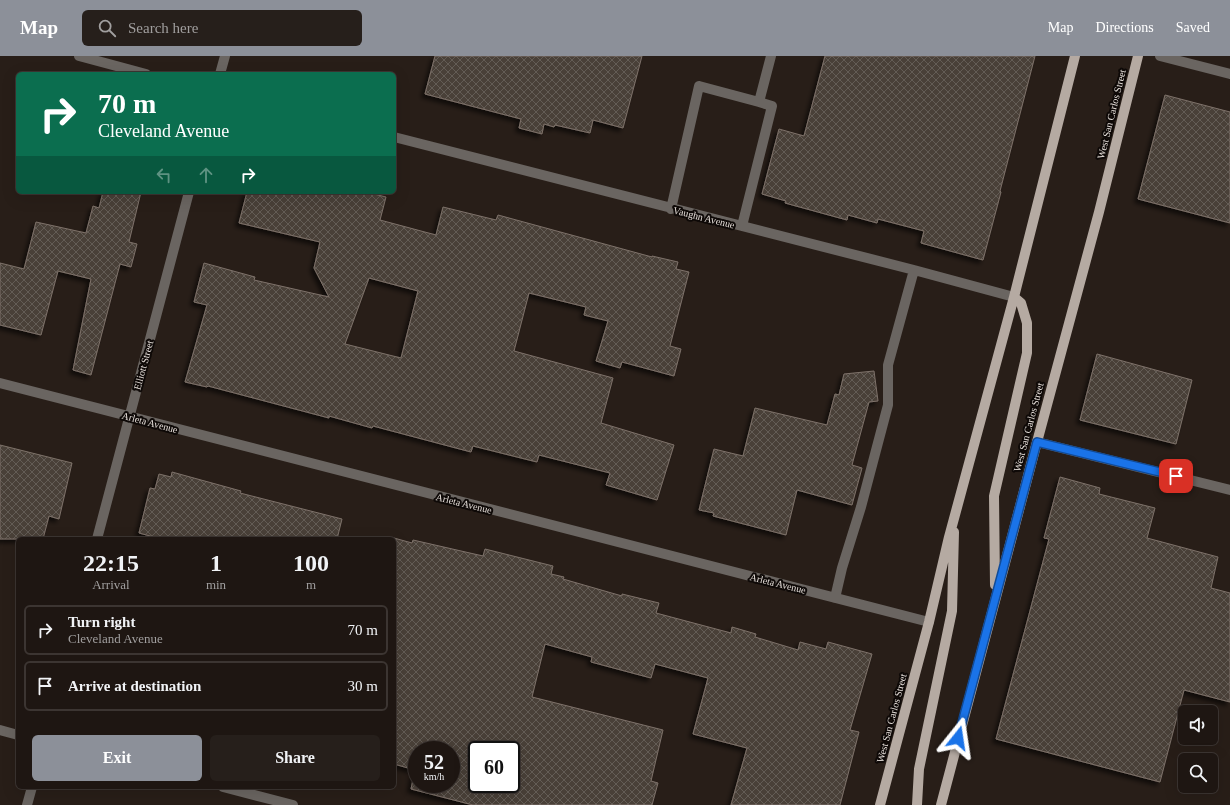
<!DOCTYPE html>
<style>
body{margin:0;font-family:"Times New Roman",serif;background:#261f1b;color:#f1f3f6;height:100vh;display:flex;flex-direction:column;font-size:15px;white-space:nowrap}
*{box-sizing:border-box;margin:0}
p{font-size:13px;color:#a19f9f}
.icon{flex:none;width:22px;height:22px;fill:none;stroke:currentColor;stroke-width:2;stroke-linecap:round;stroke-linejoin:round}
.map{position:relative;flex:1;overflow:hidden}
.details{position:absolute;left:16px;top:481px;width:380px;height:252px;display:flex;flex-direction:column;background:#1e1612;border-radius:6px;box-shadow:0 4px 16px #0002,0 0 0 1px #3c3532}
.details>*{flex:none}
.hud{position:absolute;left:16px;top:16px;width:380px;height:122px;border-radius:6px;box-shadow:0 4px 16px #0002,0 0 0 1px #3c3532;background:#0b6e4f;color:#fff;overflow:hidden}
.tools{position:absolute;left:1178px;top:649px;display:grid;gap:8px}
.tools a{display:grid;place-items:center;width:40px;height:40px;border-radius:6px;background:#1e1612;box-shadow:0 4px 16px #0002,0 0 0 1px #3c3532;font-size:20px}
.speed{position:absolute;left:408px;top:685px;display:flex;gap:8px;font-size:20px;font-weight:700;text-align:center}
.speed>*{display:grid;place-content:center;width:52px;height:52px;border-radius:50%;background:#1e1612;box-shadow:0 4px 16px #0002,0 0 0 1px #3c3532;line-height:1}
.speed small{font-size:10px;font-weight:400}
.speed .limit{border:2px solid #111;border-radius:6px;background:#fff;color:#111}
.pin{position:absolute;display:grid;place-items:center;width:34px;height:34px;color:#fff;margin:-17px;border-radius:8px;box-shadow:0 2px 6px #0006}
.me{position:absolute;width:44px;margin:-22px;rotate:15deg;stroke-linejoin:round;filter:drop-shadow(0 0 3px #0008)}
.turn{display:flex;align-items:center;gap:14px;height:84px;padding:0 16px;font-size:18px}
.turn .icon{width:52px;height:52px;stroke-width:2.5}
.turn b{display:block;font-size:28px;line-height:34px}
.lanes{display:flex;align-items:center;height:38px;padding:0 16px;background:#0003;justify-content:center;gap:20px;direction:ltr}
.lanes .off{opacity:.35}
.eta{display:flex;justify-content:space-evenly;align-items:center;height:68px;text-align:center}
.eta b{font-size:24px;font-weight:800;line-height:28px}
.button{display:flex;gap:8px;margin-top:auto;padding:8px 16px}
.button a{flex:1;height:46px;border-radius:6px;background:#8c9099;color:#fff;font-size:16px;font-weight:800;line-height:46px;text-align:center}
.button a+a{background:#261f1b;color:#f1f3f6}
ul{padding:0;list-style:none}
li{display:flex;align-items:center;gap:12px;height:50px;margin:0 8px 6px;padding:0 8px;border:2px solid #3c3532;border-radius:6px}
li div{flex:1}
li b{display:block;font-size:15px}
li em{font-style:normal}
header{display:flex;align-items:center;gap:24px;box-sizing:border-box;height:56px;padding:0 20px;background:#8c9099;color:#fff}
header strong{font-size:19px}
nav{display:flex;gap:22px;margin-inline-start:auto;font-size:14px}
.search{width:280px;height:36px;background:#261f1b;display:flex;align-items:center;gap:10px;box-sizing:border-box;padding:0 14px;border-radius:6px;color:#a19f9f;font-size:15px}
.map>svg:first-child{display:block}
.building{fill:url(#building-cross-hatch);stroke:#7e726a;fill-rule:evenodd;filter:url(#shadow)}
.lines{fill:none;stroke-linecap:round;stroke-linejoin:round}
.minor{stroke:#6a6561;stroke-width:10}
.major{stroke:#b5aaa2;stroke-width:10}
.route-casing{stroke:#114b97;stroke-width:10}
.route{stroke:#1a73e8;stroke-width:7}
.labels{text-anchor:middle;stroke-width:4;stroke-linejoin:round;paint-order:stroke}
.street-label{font-size:10px;fill:#e9e2dd;stroke:#0e0907}
</style>
<header>
<strong>Map</strong>
<div class="search"><svg class="icon" aria-label="search" viewBox="0 0 24 24"><circle cx="10" cy="10" r="6"/><path d="M15 15l6 6"/></svg>Search here</div>
<nav><a>Map</a><a>Directions</a><a>Saved</a></nav>
</header>
<div class="map">
<svg width="1230" height="749" viewBox="0 0 1230 749">
<defs>
<pattern id="building-cross-hatch" width="8" height="8" patternUnits="userSpaceOnUse"><rect width="8" height="8" fill="#4a4038"/><path d="M0 0l8 8M0 8l8-8" fill="none" stroke="#645b54"/></pattern>
<filter id="shadow"><feDropShadow dx="-3.5" dy="3.5" stdDeviation="2" flood-color="#0009"/></filter>
</defs>
<rect width="100%" height="100%" fill="#281e18"/>
<path class="building" d="M435 0H642L623 72 593 64 590 77 555 69 554 71 544 68 542 78 519 72 521 63 425 38Z
M825 0H1035L1000 135 1001 136 983 204 921 187 924 175 878 163 877 167 848 159 847 164 785 147 786 145 762 138 779 73 804 80Z
M1165 39 1230 56V167L1138 143Z
M103 136H141L129 186 137 188 131 211 120 208 91 319 73 314 91 223 58 215 41 279 0 269V207L24 213 36 166 86 177 93 150 99 152Z
M247 136H366L386 141 380 164 436 179 443 151 496 164 498 159 652 201V200L678 206 676 213 689 216 670 290 681 293 674 320 622 306 620 312 596 305 608 265 584 259 586 251 529 237 514 295 613 322 601 367 674 389 657 444 606 429 610 417 539 399 537 406 473 390 471 396 373 370 372 372 329 360V362L208 330 207 331 185 326 207 249 194 246 204 207 255 221 254 224 329 241 314 212 320 186 239 167ZM369 222 418 235 401 302 345 288Z
M1097 298 1192 324 1176 388 1080 364Z
M874 315 878 345 869 346 852 409 862 412 852 449 797 434 786 479 713 460 714 457 699 454 714 393 743 400 755 352 827 369 835 338 839 339 844 318Z
M0 389 72 407 59 463 49 460 43 483H0Z
M172 416 241 435 240 437 342 463 337 483H161L139 477 150 432 155 433 159 418 171 421Z
M1060 421 1100 432 1099 438 1155 452 1147 482 1218 501 1211 532 1230 537V646L1184 634 1160 726 996 683 1049 483 1044 482Z
M394 482 412 487 413 484 483 500 485 493 553 510 551 518 564 521 563 523 622 540V538L659 547 656 557 731 577 732 571 756 578 755 581 798 594 800 586 826 593 828 586 872 598 850 674 859 676 840 749H731L747 692 693 678 708 622 655 608 651 622 591 606 592 601 545 588 532 641 663 674 651 725 658 727 652 749H473L411 733 415 714 394 708ZM417 694H451V728H417ZM477 694H511V728H477Z"/>
<g class="lines">
<path class="minor" d="M79 0 146 18
M1160 0 1230 18
M220 18 225 0
M394 81 914 214 1014 241
M671 153 699 30 759 46 771 0
M742 170 772 50 759 46
M0 327 929 566
M1037 386 1230 434
M97 483 189 136
M835 542 842 512 861 451 888 349V309L914 214
M0 674 18 679
M223 731 293 749
M27 749 32 731"/>
<path class="major" d="M995 529 994 440 1027 297V267L1021 247 1014 241
M880 749 929 566 949 481 1014 241 1075 0
M917 749 919 713 952 555 954 476
M941 749 1037 386 1099 156 1138 0"/>
</g>
<g class="lines">
<g class="route-casing">
<path id="route" d="M958 682 1037 386 1176 420"/>
</g>
<use href="#route" class="route"/>
</g>
<g class="labels">
<g class="street-label">
<text transform="translate(1111 58) rotate(-76)" y="4">West San Carlos Street</text>
<text transform="translate(704 161) rotate(14)" y="4">Vaughn Avenue</text>
<text transform="translate(143 309) rotate(-75)" y="4">Elliott Street</text>
<text transform="translate(150 366) rotate(15)" y="4">Arleta Avenue</text>
<text transform="translate(1028 371) rotate(-75)" y="4">West San Carlos Street</text>
<text transform="translate(464 447) rotate(14)" y="4">Arleta Avenue</text>
<text transform="translate(778 527) rotate(14)" y="4">Arleta Avenue</text>
<text transform="translate(891 662) rotate(-75)" y="4">West San Carlos Street</text>
</g>
</g>
</svg>
<div class="tools">
<a><svg class="icon" aria-label="sound" viewBox="0 0 24 24"><path d="M4 9h4l5-4v14l-5-4H4zM17 9q2 3 0 6"/></svg></a>
<a><svg class="icon" aria-label="search" viewBox="0 0 24 24"><circle cx="10" cy="10" r="6"/><path d="M15 15l6 6"/></svg></a>
</div>
<div class="speed"><div>52<small>km/h</small></div><div class="limit">60</div></div>
<div class="pin" style="left:1176px;top:420px;background:#d93025"><svg class="icon" aria-label="arrive" viewBox="0 0 24 24"><path d="M6 21V4h12l-3 4 3 4H6"/></svg></div>
<svg class="me" style="left:958px;top:682px" viewBox="-20 -20 40 40"><path d="M0-17L14 15 0 8-14 15z" fill="#1a73e8" stroke="#fff" stroke-width="4"/></svg>
<div class="hud">
<div class="turn"><svg class="icon" aria-label="right" viewBox="0 0 24 24"><path d="M7 20v-9h11M14 6l5 5-5 5"/></svg><div><b>70 m</b>Cleveland Avenue</div></div>
<div class="lanes"><svg class="icon off" aria-label="left" viewBox="0 0 24 24"><path d="M17 20v-9H6M10 6l-5 5 5 5"/></svg><svg class="icon off" aria-label="ahead" viewBox="0 0 24 24"><path d="M12 20V5M6 11l6-6 6 6"/></svg><svg class="icon" aria-label="right" viewBox="0 0 24 24"><path d="M7 20v-9h11M14 6l5 5-5 5"/></svg></div>
</div>
<section class="details">
<div class="eta">
<div><b>22:15</b><p>Arrival</p></div>
<div><b>1</b><p>min</p></div>
<div><b>100</b><p>m</p></div>
</div>
<ul>
<li><svg class="icon" aria-label="right" viewBox="0 0 24 24"><path d="M7 20v-9h11M14 6l5 5-5 5"/></svg><div><b>Turn right</b><p>Cleveland Avenue</p></div><em>70 m</em></li>
<li><svg class="icon" aria-label="arrive" viewBox="0 0 24 24"><path d="M6 21V4h12l-3 4 3 4H6"/></svg><div><b>Arrive at destination</b></div><em>30 m</em></li>
</ul>
<div class="button"><a>Exit</a><a>Share</a></div>
</section>
</div>
